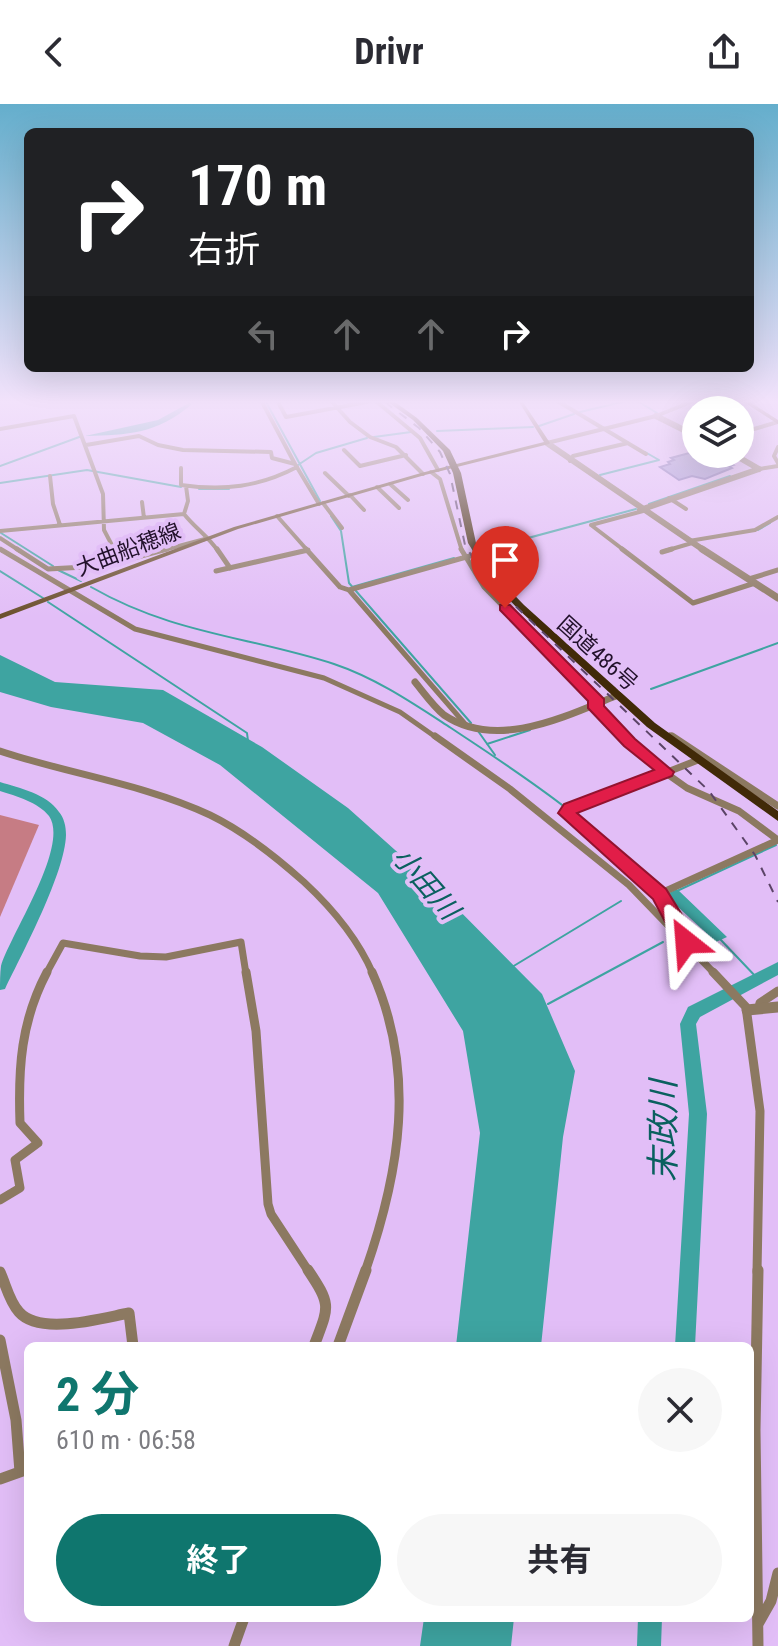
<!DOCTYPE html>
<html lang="ja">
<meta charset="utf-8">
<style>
body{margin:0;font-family:"Roboto Condensed","Noto Sans JP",sans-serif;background:#f7f7f7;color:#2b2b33;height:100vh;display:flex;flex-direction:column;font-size:30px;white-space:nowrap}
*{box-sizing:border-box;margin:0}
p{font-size:26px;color:#7c7c81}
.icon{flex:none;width:44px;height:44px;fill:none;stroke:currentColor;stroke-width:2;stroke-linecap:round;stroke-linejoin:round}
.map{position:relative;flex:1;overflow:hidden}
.panel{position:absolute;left:24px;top:1238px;width:730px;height:280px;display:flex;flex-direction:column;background:#fff;border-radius:12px;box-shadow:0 8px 32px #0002}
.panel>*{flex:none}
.top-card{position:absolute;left:24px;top:24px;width:730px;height:244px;border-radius:12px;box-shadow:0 8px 32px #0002;background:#202124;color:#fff;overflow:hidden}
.buttons{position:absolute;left:682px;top:292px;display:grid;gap:16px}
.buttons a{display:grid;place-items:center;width:72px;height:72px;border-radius:50%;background:#fff;box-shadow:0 8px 32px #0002;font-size:40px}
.pin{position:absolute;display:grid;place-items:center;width:68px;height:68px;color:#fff;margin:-82px -34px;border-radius:50% 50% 50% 0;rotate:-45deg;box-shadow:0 0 8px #0007}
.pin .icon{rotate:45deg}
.me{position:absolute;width:88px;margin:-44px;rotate:332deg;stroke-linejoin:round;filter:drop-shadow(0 0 6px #0008)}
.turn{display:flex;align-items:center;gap:28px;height:168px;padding:0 32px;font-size:36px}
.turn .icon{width:104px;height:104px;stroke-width:2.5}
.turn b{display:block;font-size:56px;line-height:68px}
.lanes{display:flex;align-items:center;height:76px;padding:0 32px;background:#0003;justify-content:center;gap:40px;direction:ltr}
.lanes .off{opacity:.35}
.round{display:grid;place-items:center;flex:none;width:84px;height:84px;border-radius:42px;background:#f7f7f7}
.summary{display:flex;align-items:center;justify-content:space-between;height:136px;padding:0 32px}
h1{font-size:48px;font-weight:700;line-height:60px;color:#0f766e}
.button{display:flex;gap:16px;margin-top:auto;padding:16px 32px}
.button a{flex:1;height:92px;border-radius:48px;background:#0f766e;color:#fff;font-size:32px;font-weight:700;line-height:92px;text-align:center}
.button a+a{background:#f7f7f7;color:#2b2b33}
header{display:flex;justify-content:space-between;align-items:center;height:104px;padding:0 32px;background:#fff;font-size:36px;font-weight:700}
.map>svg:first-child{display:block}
.forest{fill:#c67c84}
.water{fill:#3ea4a1}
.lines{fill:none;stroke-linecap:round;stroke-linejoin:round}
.stream{stroke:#3ea4a1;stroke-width:2}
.river{fill:#3ea4a1;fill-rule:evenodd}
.building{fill:#9a8ecd;stroke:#7666ac;stroke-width:2}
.minor-far4{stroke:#8c7961;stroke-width:4}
.minor-far3{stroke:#8c7961;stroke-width:5}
.minor-far2{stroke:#8c7961;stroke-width:7}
.minor-far1{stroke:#8c7961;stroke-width:9}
.minor{stroke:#8c7961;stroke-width:11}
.tertiary-far2{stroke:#8c7961;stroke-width:6}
.tertiary-far1{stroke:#8c7961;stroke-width:7}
.tertiary{stroke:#8c7961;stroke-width:11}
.secondary{fill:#6b502c;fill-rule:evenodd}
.trunk{fill:#412a08;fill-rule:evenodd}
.rail{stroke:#5b4467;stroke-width:2;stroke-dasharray:9 9;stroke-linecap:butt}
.route{fill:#e11d48;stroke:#92132f;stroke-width:2}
.labels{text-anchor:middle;stroke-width:8;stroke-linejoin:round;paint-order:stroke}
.far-street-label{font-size:22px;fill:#22112b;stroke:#e2bef7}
.water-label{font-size:28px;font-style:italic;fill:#0a605f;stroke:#e2bef7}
.near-water-label{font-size:34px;font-style:italic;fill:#0a605f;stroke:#e2bef7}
</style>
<header><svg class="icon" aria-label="back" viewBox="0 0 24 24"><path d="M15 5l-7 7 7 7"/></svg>Drivr<svg class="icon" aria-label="share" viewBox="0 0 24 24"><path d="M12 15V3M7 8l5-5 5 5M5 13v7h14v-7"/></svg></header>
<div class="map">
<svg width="778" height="1542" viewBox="0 0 778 1542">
<rect width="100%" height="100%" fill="#e2bef7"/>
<path class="forest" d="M0 711 39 721 0 813Z"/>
<path class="water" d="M189 299 192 300C157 330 128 331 85 332L158 316Z
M0 551 55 578 163 586 262 643 348 704 432 779 542 890 575 967 563 1033 541 1242H456L480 1029 463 927 378 789 220 661 143 619 51 603 0 588Z
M677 785 727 833 716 838 665 791Z
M424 1514H514L511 1542H420Z"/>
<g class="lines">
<path class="stream" d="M266 298 320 397
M639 298 657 309
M580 308 622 298
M539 322 574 310
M437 327 533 323
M374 333 411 328
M298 361 316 349 367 334
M0 362 82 332
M600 371 659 356 645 348
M0 379 87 366 181 383
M199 385H229
M649 400 730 372
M331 412 341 427 349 479 471 619
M758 426 770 419
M1 429 53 462
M487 445 636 405
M58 466 81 477
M0 467 43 494
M91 483C173 530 247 532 334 560 376 574 414 600 451 624 490 650 529 675 566 704
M352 483 454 454
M48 498 247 629 248 637
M651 585 778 539
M478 627 495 651
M487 640 530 626
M580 716 664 786
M679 786 776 741
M720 835 758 875
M512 863 621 797
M548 900 663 838"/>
<path class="river" d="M0 678C20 684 47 690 59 708 64 714 66 722 66 731 65 769 23 848 5 885L0 886C0 879 0 869 1 862 10 831 70 742 49 712 38 698 16 692 0 687Z
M778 858V871L700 913 696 920 707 1010 695 1242H675L689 1010 680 920 688 903Z
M638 1514H662L661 1542H637Z"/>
</g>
<path class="building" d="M693 348 713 350 733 361 729 362 732 364 705 375 692 372 679 376 660 363 670 360 668 358 674 356 671 354Z"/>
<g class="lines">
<path class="minor-far4" d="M262 298 295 360
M278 298 286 313 367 298
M332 298 350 318 370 333 396 343 423 370
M377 298 420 334 438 366
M559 298 646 350
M0 325 74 312 103 390 104 426 115 447
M740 329 778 318
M547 339 656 312 691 298
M86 341 139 332 158 341 183 346 271 348 272 354 295 360 319 400
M778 343 774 352 778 359
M344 346 360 362 406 351
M570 357 573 352 628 339
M181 364V381C224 387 259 383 297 363
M759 365 778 362
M431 368 440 375 462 447
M325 369 349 392
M50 372 53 400 60 421
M390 380 408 396
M377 383 399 404
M350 391 364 406
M669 394 686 405
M142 398 144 414
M323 399 342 424
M184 410 188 397 186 382
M277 412 308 447
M591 421 625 447
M591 421 643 407
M0 427 184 410C195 424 208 432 218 447
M0 434 20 447
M689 437 755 426 778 413
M0 445 3 447
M160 447 205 435
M303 447 308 446
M665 447 692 439"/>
<path class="minor-far3" d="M0 445 135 525 324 574 400 608 437 634
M17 445 48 465 104 462 167 445
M114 445 120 457
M217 445 230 464
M306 445 340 483 349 486 466 621
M461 445 484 483 598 599
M622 445 693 499 755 479
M662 448 672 445
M485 463 522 453
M216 467 308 446
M749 475 778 466
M349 486 477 450
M593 600 627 634
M670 631 675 634"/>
<path class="minor-far2" d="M435 632 510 685 629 781 715 870
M625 632 653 660 687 684 739 707 778 736
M672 632 778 702
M0 647C69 670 144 680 210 711 245 728 275 752 304 778 332 804 358 835 373 870
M659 790 778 736
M686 836 659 790 566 708 698 656
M46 870 63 839 140 852 166 853 241 838 246 870"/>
<path class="minor-far1" d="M246 868 256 927 268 1100 271 1110 309 1168
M713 868 746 903 760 1007 757 1168
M759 904 760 899 778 887
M0 1096 20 1084 15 1056 38 1039 20 1019C18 964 21 917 47 868
M365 1168C400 1068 417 968 372 868"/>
<path class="minor" d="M308 1166C332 1202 329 1202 314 1242
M758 1166 755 1326 758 1542
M0 1168C6 1181 9 1197 19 1208 40 1232 102 1214 129 1209L133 1242
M0 1236 16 1316 20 1368
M338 1242 366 1166
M0 1375 28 1365
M758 1520 771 1497 778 1469
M234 1542 244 1514"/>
<path class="tertiary-far2" d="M656 312 696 332
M547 339 705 447
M733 350 759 365
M640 406 759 365"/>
<path class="tertiary-far1" d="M702 445 778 494
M415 578C424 589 433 602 444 611 497 647 566 612 618 591"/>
<path class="tertiary" d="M747 906 778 903"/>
<path class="secondary" d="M519 298H523L550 339 549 340 425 371 238 425 0 515V510L234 423 421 369 544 338Z
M744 298H750L778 316V320Z"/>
<path class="trunk" d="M388 298H395L417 314 450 346 461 369 476 439 496 472 524 501 655 619 778 707V717L647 623 518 505 490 475 468 439 453 369 443 347 413 316Z"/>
<path class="rail" d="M385 298 419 324 440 348 450 370 465 441 484 472 709 687 755 751 778 798"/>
</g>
<linearGradient id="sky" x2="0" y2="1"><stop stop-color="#64aecc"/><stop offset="0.58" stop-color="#f2e2fb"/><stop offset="1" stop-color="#f2e2fb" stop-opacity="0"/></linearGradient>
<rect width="778" height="513" fill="url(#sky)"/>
<path class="route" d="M500 501H510L604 595V602L635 635 674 668 672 672 577 709 666 785 695 832 693 844H679L653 795 558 709 564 700 654 666 624 642 588 604V597L500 506Z"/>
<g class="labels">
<g class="far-street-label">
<text transform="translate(128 445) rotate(-21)" y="8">大曲船穂線</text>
<text transform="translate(598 549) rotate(42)" y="8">国道486号</text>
</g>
<g class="water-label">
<text transform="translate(426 779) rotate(49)" y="10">小田川</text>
</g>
<g class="near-water-label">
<text transform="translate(663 1027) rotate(-90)" y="12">末政川</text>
</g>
</g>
</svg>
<div class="buttons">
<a><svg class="icon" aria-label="layers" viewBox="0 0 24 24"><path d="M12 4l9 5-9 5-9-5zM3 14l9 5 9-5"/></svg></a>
</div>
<div class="pin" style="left:505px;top:504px;background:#d93025"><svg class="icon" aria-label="arrive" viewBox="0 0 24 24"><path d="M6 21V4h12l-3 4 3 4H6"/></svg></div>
<svg class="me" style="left:686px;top:838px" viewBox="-20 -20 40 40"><path d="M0-17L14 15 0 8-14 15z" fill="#e11d48" stroke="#fff" stroke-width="4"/></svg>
<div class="top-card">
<div class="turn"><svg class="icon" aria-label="right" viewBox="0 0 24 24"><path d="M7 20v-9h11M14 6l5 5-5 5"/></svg><div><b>170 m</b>右折</div></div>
<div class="lanes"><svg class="icon off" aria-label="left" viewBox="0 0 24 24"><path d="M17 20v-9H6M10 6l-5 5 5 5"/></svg><svg class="icon off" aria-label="ahead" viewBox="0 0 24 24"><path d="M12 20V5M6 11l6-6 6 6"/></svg><svg class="icon off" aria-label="ahead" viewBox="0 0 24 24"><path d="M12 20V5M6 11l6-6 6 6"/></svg><svg class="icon" aria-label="right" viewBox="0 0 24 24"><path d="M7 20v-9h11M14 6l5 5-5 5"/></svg></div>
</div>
<section class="panel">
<div class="summary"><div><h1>2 分</h1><p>610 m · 06:58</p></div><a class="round"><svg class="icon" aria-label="close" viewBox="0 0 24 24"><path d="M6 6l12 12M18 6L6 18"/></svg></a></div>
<div class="button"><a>終了</a><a>共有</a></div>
</section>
</div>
